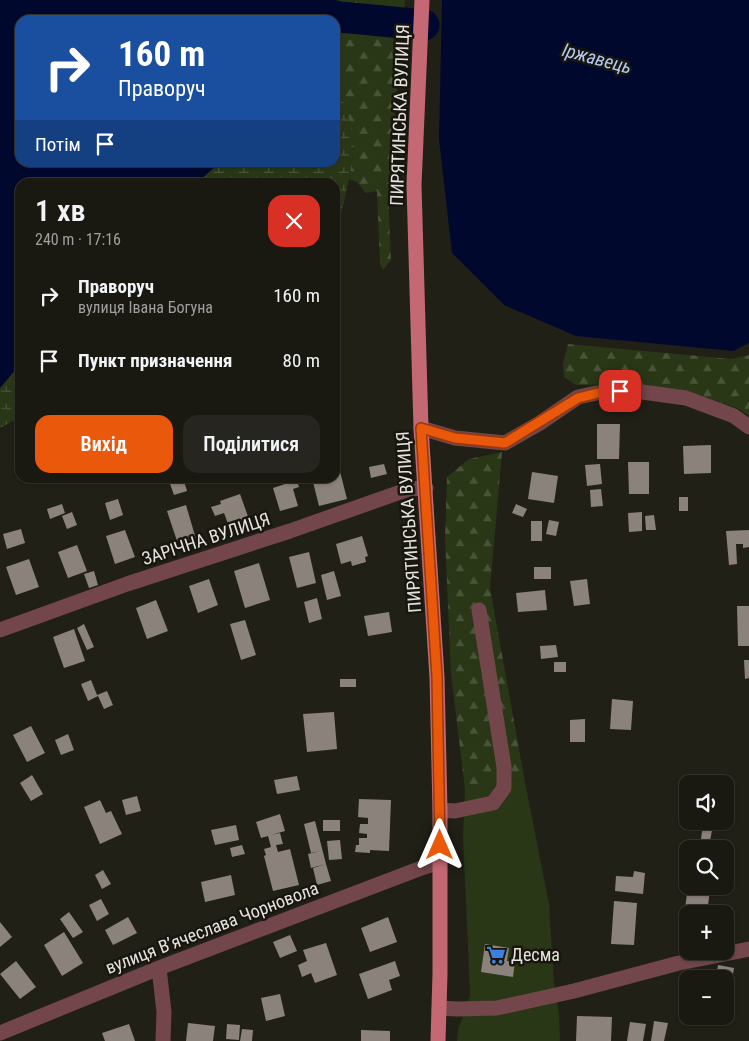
<!DOCTYPE html>
<html lang="uk">
<meta charset="utf-8">
<style>
body{margin:0;font-family:"Roboto Condensed",sans-serif;background:#26251f;color:#f1f3f6;height:100vh;display:flex;flex-direction:column;font-size:19px;white-space:nowrap}
*{box-sizing:border-box;margin:0}
p{font-size:16px;color:#9fa09f}
.icon{flex:none;width:28px;height:28px;fill:none;stroke:currentColor;stroke-width:2;stroke-linecap:round;stroke-linejoin:round}
.map{position:relative;flex:1;overflow:hidden}
.drawer{position:absolute;left:15px;top:178px;width:325px;height:305px;display:flex;flex-direction:column;background:#191811;border-radius:15px;box-shadow:0 1px 4px #0004,0 0 0 1px #373731}
.drawer>*{flex:none}
.top-card{position:absolute;left:15px;top:15px;width:325px;height:152px;border-radius:15px;box-shadow:0 1px 4px #0004,0 0 0 1px #373731;background:#1a4fa0;color:#fff;overflow:hidden}
.buttons{position:absolute;left:679px;top:775px;display:grid;gap:10px}
.buttons a{display:grid;place-items:center;width:55px;height:55px;border-radius:10px;background:#191811;box-shadow:0 1px 4px #0004,0 0 0 1px #373731;font-size:25px}
.pin{position:absolute;display:grid;place-items:center;width:42px;height:42px;color:#fff;margin:-21px;border-radius:10px;box-shadow:0 2px 8px #0006}
.me{position:absolute;width:55px;margin:-28px;rotate:0deg;stroke-linejoin:round;filter:drop-shadow(0 0 4px #0008)}
.turn{display:flex;align-items:center;gap:18px;height:105px;padding:0 20px;font-size:22px}
.turn .icon{width:65px;height:65px;stroke-width:2.5}
.turn b{display:block;font-size:35px;line-height:42px}
.then{display:flex;align-items:center;height:48px;padding:0 20px;background:#0003;gap:10px;font-size:19px}
.round{display:grid;place-items:center;flex:none;width:52px;height:52px;border-radius:15px;background:#26251f}
.head{display:flex;align-items:center;justify-content:space-between;height:85px;padding:0 20px}
h1{font-size:30px;font-weight:600;line-height:38px}
.primary-button{display:flex;gap:10px;margin-top:auto;padding:10px 20px}
.primary-button a{flex:1;height:58px;border-radius:15px;background:#ea580c;color:#fff;font-size:20px;font-weight:600;line-height:58px;text-align:center}
.primary-button a+a{background:#26251f;color:#f1f3f6}
ul{padding:0;list-style:none}
li{display:flex;align-items:center;gap:15px;height:65px;padding:0 20px}
li div{flex:1}
li b{display:block;font-size:19px}
li em{font-style:normal}
.map>svg:first-child{display:block}
.grass{fill:#293716}
.forest{fill:url(#forest-firs)}
.wetland{fill:url(#wetland-marsh)}
.water{fill:#00082d}
.lines{fill:none;stroke-linecap:round;stroke-linejoin:round}
.river{stroke:#00082d;stroke-width:31}
.building{fill:#8b827b}
.minor{stroke:#72464a;stroke-width:15}
.major{stroke:#c46974;stroke-width:15}
.route-casing{stroke:#983908;stroke-width:12}
.route{stroke:#ea580c;stroke-width:9}
.labels{text-anchor:middle;stroke-width:5;stroke-linejoin:round;paint-order:stroke}
.street-label{font-size:18px;fill:#e4e3de;stroke:#18160e}
.poi-label{font-size:18px;fill:#e4e3de;stroke:#18160e;text-anchor:start}
.water-label{font-size:19px;font-style:italic;fill:#b2caf4;stroke:#18160e}
</style>
<div class="map">
<svg width="749" height="1041" viewBox="0 0 749 1041">
<defs>
<pattern id="forest-firs" width="22" height="20" patternUnits="userSpaceOnUse" patternTransform="scale(1.25)"><rect width="22" height="20" fill="#293716"/><path d="M5 1l3.5 6h-7zM16 11l3.5 6h-7z" fill="#485437"/></pattern>
<pattern id="wetland-marsh" width="20" height="14" patternUnits="userSpaceOnUse" patternTransform="scale(1.25)"><rect width="20" height="14" fill="#293716"/><path d="M1 5h8M5 5V1M11 12h8M15 12V8" fill="none" stroke="#485437"/></pattern>
</defs>
<rect width="100%" height="100%" fill="#212017"/>
<path class="grass" d="M370 0H405L404 17 359 14Z
M524 777 549 904 554 983 559 1014 560 1041H457L458 1030 470 996 468 946 463 838 465 789H489Z"/>
<path class="forest" d="M351 23 400 31 402 58 396 95 388 194 391 260 383 270 380 264 377 191 366 193 357 182 349 179 355 140 335 90V46L338 40Z
M568 344 731 359 749 355V416L739 409 688 391 635 384 576 385 564 377 563 363Z
M502 452 490 588 524 777 489 789H465L451 674 445 538 447 477 469 459Z"/>
<path class="wetland" d="M274 0H370L338 40 335 46V20H268Z
M335 90 345 105 355 140 349 179 341 214 335 216V182H198L219 163 335 162Z
M20 364V417L0 428V388Z"/>
<path class="water" d="M0 0H274L268 20H20V162L219 163 198 182H20V364L0 388Z
M442 0H749V343L733 351 576 336 504 305 452 253 439 139Z"/>
<g class="lines">
<path class="river" d="M270 0 340 17 424 25"/>
</g>
<path class="building" d="M597 424H620L619 459H597Z
M711 445V473L684 474 683 446Z
M335 452 347 499 319 506 312 478H335Z
M628 462H649V494H629Z
M384 464 387 474 371 478 369 467Z
M600 464 602 484 587 486 585 465Z
M532 472 558 476 554 503 528 499Z
M168 478H183L187 491 174 495Z
M286 478H296L299 487 293 489 298 506 280 511 273 488 288 483Z
M601 489 603 506 591 507 590 490Z
M240 494 250 522 230 529 224 513 215 516 211 507 221 504 220 501Z
M679 497H688V511H679Z
M118 499 123 515 110 520 105 503Z
M62 504 65 513 50 519 47 509Z
M516 504 527 509 523 517 512 513Z
M186 505 196 539 178 544 167 511Z
M72 512 77 525 67 529 62 516Z
M642 512V531L629 532 628 513Z
M654 515 656 530H646L645 516Z
M549 520 559 522 556 536 546 534Z
M531 521H542V541H531Z
M21 529 25 543 7 549 3 534Z
M125 530 135 557 115 564 106 536Z
M749 530V547L743 548V544H736L737 564 729 565 726 531Z
M362 536 368 556 365 557 366 562 352 566 351 561 341 564 336 544Z
M77 545 87 571 68 578 58 552Z
M309 552 316 583 297 588 289 557Z
M29 559 39 587 16 595 6 567Z
M259 563 270 600 245 608 234 571Z
M534 567H551V579H534Z
M94 571 98 585 89 588 84 574Z
M334 571 341 596 327 600 321 575Z
M209 579 218 605 198 613 189 586Z
M587 579 590 604 574 606 570 581Z
M545 590 547 610 518 612 516 593Z
M317 598 322 619 309 623 304 602Z
M156 600 168 631 147 639 136 608Z
M737 606H749V646H738Z
M389 612 392 632 368 636 364 616Z
M245 620 256 655 241 660 230 624Z
M84 624 94 647 87 650 77 628Z
M74 629 85 661 64 668 53 637Z
M556 645 558 657 541 659 540 646Z
M744 660H749V678L745 679Z
M554 662H566V672H554Z
M340 679H356V687H340Z
M91 680 97 695 107 691 113 705 104 709 98 696 88 701 81 684Z
M612 699 633 701 631 730 610 729Z
M334 712 337 749 307 752 303 714Z
M585 719V742H570V720Z
M31 726 45 753 27 762 13 735Z
M68 734 74 750 61 755 55 740Z
M32 775 43 794 31 801 20 783Z
M297 776 300 790 277 794 274 780Z
M137 796 141 811 126 815 122 800Z
M359 799 391 800 389 851 370 850V853L355 852 356 845H359V838H367V834L359 833 360 824H368V818L358 817Z
M100 800 106 813 111 811 122 834 100 844 84 807Z
M280 814 285 831 271 835 280 833 283 844 276 845 278 852 290 849 299 885 273 891 264 856 266 855 264 849 271 847 268 836 261 838 256 822Z
M323 820H340V831H323Z
M315 821 326 864 311 868 308 854 320 851 311 853 304 824Z
M703 824 713 825 710 841 701 839Z
M236 825 239 840 215 845 211 830Z
M340 840 342 859 329 860 327 841Z
M695 841 712 842 711 849H695Z
M242 845 245 854 232 857 230 848Z
M326 864 331 881 317 885 313 868Z
M103 870 111 884 102 889 95 875Z
M634 871 645 873 643 894 615 891 616 876 633 877Z
M231 875 235 895 205 902 201 882Z
M688 886 710 889 707 914H688V924H683Z
M101 899 109 914 97 921 89 905Z
M614 901 637 903 634 945 611 944Z
M69 912 83 932 73 938 60 919Z
M128 917 137 933 113 945 105 930Z
M388 917 397 942 370 952 361 928Z
M0 922 12 937 0 947Z
M64 932 83 963 62 976 44 945Z
M290 935 297 951 280 958 273 942Z
M326 943 337 975 315 983 311 973 302 977 298 965 307 961 303 950Z
M485 944 509 948 507 961 515 962 513 977 481 972Z
M16 961 36 987 20 999 0 974Z
M395 961 400 976 389 980 392 990 368 999 359 974Z
M718 965 734 968 731 987 725 986V979H716Z
M726 988 734 990 730 1011 725 1010Z
M280 994 285 1016 266 1021 261 998Z
M687 994 688 1016H705L704 1025 681 1020Z
M577 1016 612 1017 611 1041H576Z
M654 1021 668 1023 664 1041H651Z
M630 1022 646 1024 643 1041H627Z
M188 1023 215 1026 213 1041H186Z
M129 1024 135 1041H105L102 1033Z
M227 1024 240 1025 239 1040 226 1039Z
M242 1029 253 1030 252 1041H240Z
M361 1030 390 1031V1041H361Z"/>
<g class="lines">
<path class="minor" d="M421 428 455 438 505 443 540 423 578 397 606 391H635L686 398 734 416 749 427
M0 630 127 584 290 531 409 489 426 488
M440 810 455 811 493 803 504 788V767L479 610
M159 968 164 1012 163 1041
M439 1008 457 1009 497 1008 574 991 679 963 749 949
M0 1033 159 968 424 867 440 862"/>
<path class="major" d="M422 0 414 185 421 428 437 677 440 810V974L438 1041"/>
</g>
<g class="lines">
<g class="route-casing">
<path id="route" d="M440 845 437 677 421 428 455 438 505 443 578 398 606 391H620"/>
</g>
<use href="#route" class="route"/>
</g>
<defs>
<g id="supermarket-bare" transform="scale(1.5)"><path d="M-6-5.5h2.5l.6 2H6L4.5 2H-2.5L-4.4-4H-6ZM-1.5 3.2a1.3 1.3 0 1 0 .1 0ZM3 3.2a1.3 1.3 0 1 0 .1 0Z" fill="#3f7fe0" stroke="#18160e" stroke-width="2.5" paint-order="stroke"/></g>
</defs>
<g fill-rule="evenodd">
<use href="#supermarket-bare" x="496" y="955"/>
</g>
<g class="labels">
<g class="street-label">
<text transform="translate(400 115) rotate(-88)" y="6">ПИРЯТИНСЬКА ВУЛИЦЯ</text>
<text transform="translate(409 522) rotate(-94)" y="6">ПИРЯТИНСЬКА ВУЛИЦЯ</text>
<text transform="translate(206 539) rotate(-18)" y="6">ЗАРІЧНА ВУЛИЦЯ</text>
<text transform="translate(212 928) rotate(-21)" y="6">вулиця Вʼячеслава Чорновола</text>
</g>
<g class="poi-label">
<text x="511" y="961">Десма</text>
</g>
<g class="water-label">
<text transform="translate(597 58) rotate(15)" y="7">Іржавець</text>
</g>
</g>
</svg>
<div class="buttons">
<a><svg class="icon" aria-label="sound" viewBox="0 0 24 24"><path d="M4 9h4l5-4v14l-5-4H4zM17 9q2 3 0 6"/></svg></a>
<a><svg class="icon" aria-label="search" viewBox="0 0 24 24"><circle cx="10" cy="10" r="6"/><path d="M15 15l6 6"/></svg></a>
<a>+</a>
<a>−</a>
</div>
<div class="pin" style="left:620px;top:391px;background:#d93025"><svg class="icon" aria-label="arrive" viewBox="0 0 24 24"><path d="M6 21V4h12l-3 4 3 4H6"/></svg></div>
<svg class="me" style="left:440px;top:845px" viewBox="-20 -20 40 40"><path d="M0-17L14 15 0 8-14 15z" fill="#ea580c" stroke="#fff" stroke-width="4"/></svg>
<div class="top-card">
<div class="turn"><svg class="icon" aria-label="right" viewBox="0 0 24 24"><path d="M7 20v-9h11M14 6l5 5-5 5"/></svg><div><b>160 m</b>Праворуч</div></div>
<div class="then">Потім<svg class="icon" aria-label="arrive" viewBox="0 0 24 24"><path d="M6 21V4h12l-3 4 3 4H6"/></svg></div>
</div>
<section class="drawer">
<div class="head"><div><h1>1 хв</h1><p>240 m · 17:16</p></div><a class="round" style="background:#d93025;color:#fff"><svg class="icon" aria-label="close" viewBox="0 0 24 24"><path d="M6 6l12 12M18 6L6 18"/></svg></a></div>
<ul>
<li><svg class="icon" aria-label="right" viewBox="0 0 24 24"><path d="M7 20v-9h11M14 6l5 5-5 5"/></svg><div><b>Праворуч</b><p>вулиця Івана Богуна</p></div><em>160 m</em></li>
<li><svg class="icon" aria-label="arrive" viewBox="0 0 24 24"><path d="M6 21V4h12l-3 4 3 4H6"/></svg><div><b>Пункт призначення</b></div><em>80 m</em></li>
</ul>
<div class="primary-button"><a>Вихід</a><a>Поділитися</a></div>
</section>
</div>
